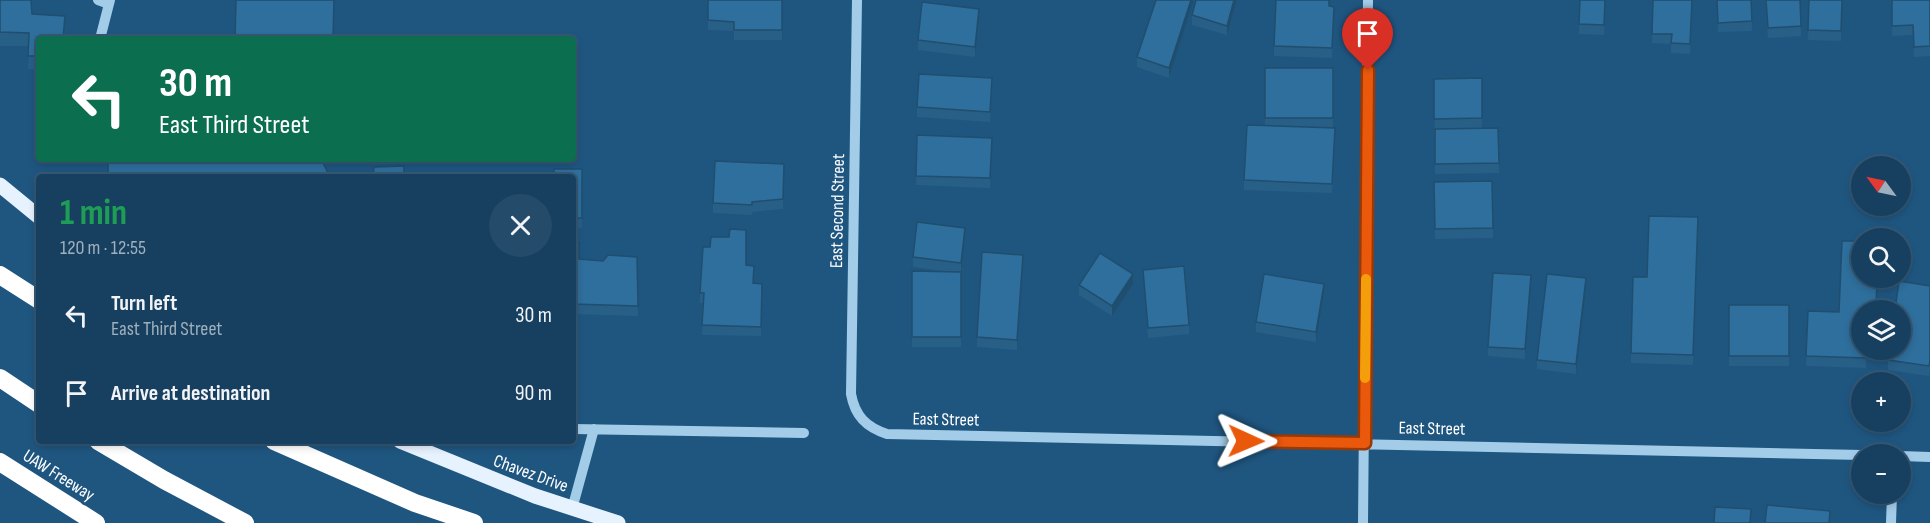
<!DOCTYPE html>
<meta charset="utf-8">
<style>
body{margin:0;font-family:"Sofia Sans Condensed",sans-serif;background:#244b69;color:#f1f3f6;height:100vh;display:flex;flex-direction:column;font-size:22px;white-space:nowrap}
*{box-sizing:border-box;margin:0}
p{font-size:20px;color:#9eafbd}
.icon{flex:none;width:33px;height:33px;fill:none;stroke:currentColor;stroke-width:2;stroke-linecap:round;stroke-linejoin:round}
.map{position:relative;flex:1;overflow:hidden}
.side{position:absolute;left:36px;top:174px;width:540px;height:270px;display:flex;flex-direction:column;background:#174060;border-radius:6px;box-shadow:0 3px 9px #0003,0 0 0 2px #365975}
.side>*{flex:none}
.hud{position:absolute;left:36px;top:36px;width:540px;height:126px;border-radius:6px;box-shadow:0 3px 9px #0003,0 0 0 2px #365975;background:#0b6e4f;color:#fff;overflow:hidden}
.needle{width:39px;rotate:303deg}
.tools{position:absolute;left:1851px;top:156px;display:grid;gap:12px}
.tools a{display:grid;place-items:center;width:60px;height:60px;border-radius:50%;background:#174060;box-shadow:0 3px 9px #0003,0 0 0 2px #365975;font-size:30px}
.pin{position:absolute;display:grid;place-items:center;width:51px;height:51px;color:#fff;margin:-62px -26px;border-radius:50% 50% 50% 0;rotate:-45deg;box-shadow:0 0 6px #0007}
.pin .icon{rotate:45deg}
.me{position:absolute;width:66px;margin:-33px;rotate:91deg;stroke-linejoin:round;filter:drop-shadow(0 0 4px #0008)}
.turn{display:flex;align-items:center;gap:21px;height:126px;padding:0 24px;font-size:27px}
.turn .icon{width:78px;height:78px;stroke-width:2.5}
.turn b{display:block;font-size:42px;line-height:51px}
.round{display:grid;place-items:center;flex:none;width:63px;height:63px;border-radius:32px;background:#244b69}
.overview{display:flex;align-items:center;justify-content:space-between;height:102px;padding:0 24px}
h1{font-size:36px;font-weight:700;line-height:45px;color:#1e9e55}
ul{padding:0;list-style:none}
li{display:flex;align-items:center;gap:18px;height:78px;padding:0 24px}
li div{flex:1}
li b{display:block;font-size:22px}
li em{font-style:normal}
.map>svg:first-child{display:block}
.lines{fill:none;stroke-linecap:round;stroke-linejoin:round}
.minor{stroke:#a3cce8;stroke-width:10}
.major{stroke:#e6f2fe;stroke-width:15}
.highway{stroke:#fff;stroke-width:18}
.wall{fill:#285f87}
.shaded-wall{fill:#204e6e}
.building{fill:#2e6f9d;stroke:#204e6e;stroke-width:1.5}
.route-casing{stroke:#983908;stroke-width:15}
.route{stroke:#ea580c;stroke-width:10}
.slow{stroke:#f59e0b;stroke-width:10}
.labels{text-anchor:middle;stroke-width:6;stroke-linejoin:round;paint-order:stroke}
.street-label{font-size:18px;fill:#fff;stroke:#1f5680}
</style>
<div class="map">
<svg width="1930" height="523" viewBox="0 0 1930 523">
<rect width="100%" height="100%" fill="#1f5680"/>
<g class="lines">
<path class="minor" d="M98 0 109 4
M857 0 851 394C855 416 866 427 887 434L1862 455
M100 39 110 0
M573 429 804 433
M1900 456 1930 457
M572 509 594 429
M1363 523 1368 0
M1891 523 1892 494"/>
<path class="major" d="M0 185 39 217
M400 441 535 496 618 523"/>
<path class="highway" d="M0 275 39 300
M0 378 39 404
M98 441 164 480 245 523
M274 441 415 503 474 523
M0 462 96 523"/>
</g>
<path class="wall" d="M0 0 32 14 39 39V69H28L29 46H0Z
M708 0H782V40H734V31L708 30Z
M1193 0V3L1169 78 1137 67V57Z
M1196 0H1237L1227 35 1192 25V15Z
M1580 0H1605L1604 35 1579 34Z
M1653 0H1692L1690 54 1671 53V44L1652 43Z
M1717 0H1751L1752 31 1718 32Z
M1765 0H1800L1801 36 1768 38Z
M1809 0H1842L1841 41 1808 40Z
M1892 0H1930V56L1914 57 1913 35 1892 36Z
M1329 6 1334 17 1332 58 1274 56V46Z
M979 19 975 57 918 50V40Z
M1265 68H1333V128L1335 138 1332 193 1244 190V180L1265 126Z
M1482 78V128H1498L1499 173 1435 174 1434 79Z
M992 88 990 122 917 117V107Z
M917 135 992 138 990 188 916 185Z
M784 164 783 209 752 212V215L713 213V203Z
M582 169V228H573V177Z
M1492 181 1493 238 1435 239 1434 182Z
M1698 217 1693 365 1631 363V353L1647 277Z
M965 238 961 272V347H912V271L949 272 913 267V257Z
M573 243 579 259 603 261 637 257 638 316 573 314Z
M710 247 746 265 753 283 762 294 761 336 702 335 704 303H700V293Z
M1023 265 1017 350 977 347V337Z
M1143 270 1189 325V334L1148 338Z
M1133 284 1112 316 1079 295V285Z
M1531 285 1525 359 1488 356V347Z
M1930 286V370L1929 376 1888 370V360Z
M1586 288 1576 374 1537 369V360Z
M1324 293 1316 342 1256 332V322Z
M1729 305H1789V366H1729Z
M1862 310 1866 350V368L1806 366 1808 311 1839 312Z"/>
<path class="shaded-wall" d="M1191 0H1193V3L1169 78V68Z
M1234 0H1237L1227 35V26Z
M979 9V19L975 57V47Z
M965 228V238L961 273V263Z
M1023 255V265L1017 350V340Z
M1133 274V284L1112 316V306Z
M1531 275V285L1525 359V349Z
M1586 278V288L1576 374V364Z
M1324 284V293L1316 342V332Z"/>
<path class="building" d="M0 0H31L32 14 65 16 63 39H39V56H28L29 33 0 32Z
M236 0H334L333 39H235Z
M708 0H782V30H734V22L708 20Z
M1156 0H1191L1169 68 1137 57Z
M1196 0H1234L1227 26 1192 15Z
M1276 0H1329V6L1334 7 1332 48 1274 46Z
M1580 0H1605L1604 25 1579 24Z
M1653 0H1692L1690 44 1671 43 1672 34H1652Z
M1717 0H1751L1752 21 1718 23Z
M1766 0H1800L1801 26 1768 28Z
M1809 0H1842L1841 31 1808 30Z
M1892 0H1930V46L1914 47 1913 25 1892 26Z
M922 2 979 9 975 47 918 40Z
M1265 68H1333V118H1265Z
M919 74 992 78 990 112 917 107Z
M1482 78V118L1434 119V79Z
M1247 125 1335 128 1332 184 1244 180Z
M1498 128 1499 163 1435 164V129Z
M917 135 992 138 990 178 916 176Z
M108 159H321L330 177H108Z
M715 161 784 164 783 199 752 202V205L713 203Z
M404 166V177H373L374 167Z
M554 169H582V218H573V177H554Z
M1492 181 1493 228 1435 229 1434 182Z
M1649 216 1698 217 1693 355 1631 353 1633 277H1647Z
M917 222 965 228 961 263 913 257Z
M730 229 746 230V265L754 266 753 283 762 284 761 327 702 325 704 293H700L703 247H710L711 237H729Z
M1842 241H1862V278H1877L1876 310H1862V350H1866V358L1806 356 1808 311 1839 312Z
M573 243H579V259L603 261 608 255 637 257 638 306 573 304Z
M982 252 1023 255 1017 340 977 337Z
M1100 253 1133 274 1112 306 1079 285Z
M1184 266 1189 325 1148 328 1143 270Z
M912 271 961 272V337H912Z
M1493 273 1531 275 1525 349 1488 347Z
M1264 274 1324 284 1316 332 1256 322Z
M1547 274 1586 278 1576 364 1537 360Z
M1899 281 1930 286V360L1929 366 1888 360 1889 350H1900V310H1895Z
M1729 305H1789V356H1729Z
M1767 505 1830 511 1829 523H1765Z
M1715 507 1751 509 1750 523H1714Z"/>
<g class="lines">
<g class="route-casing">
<path id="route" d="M1246 441 1365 443 1368 70"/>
</g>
<use href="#route" class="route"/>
<path class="slow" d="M1365 378 1366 279"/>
</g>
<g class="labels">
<g class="street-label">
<text transform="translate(837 211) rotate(-89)" y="6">East Second Street</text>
<text transform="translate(946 419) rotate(1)" y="6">East Street</text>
<text transform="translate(1432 428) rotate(1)" y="6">East Street</text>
<text transform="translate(531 473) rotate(20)" y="6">Chavez Drive</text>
<text transform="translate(59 475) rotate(32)" y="6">UAW Freeway</text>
</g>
</g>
</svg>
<div class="tools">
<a><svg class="needle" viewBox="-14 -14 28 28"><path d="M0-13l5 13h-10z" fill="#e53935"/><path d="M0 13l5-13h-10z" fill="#9eafbd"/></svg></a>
<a><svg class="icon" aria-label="search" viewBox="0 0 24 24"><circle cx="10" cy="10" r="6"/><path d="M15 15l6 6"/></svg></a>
<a><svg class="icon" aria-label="layers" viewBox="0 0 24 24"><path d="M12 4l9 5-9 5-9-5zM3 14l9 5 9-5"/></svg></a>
<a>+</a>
<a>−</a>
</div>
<div class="pin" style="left:1368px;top:70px;background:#d93025"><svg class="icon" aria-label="arrive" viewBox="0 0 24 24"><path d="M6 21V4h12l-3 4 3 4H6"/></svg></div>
<svg class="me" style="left:1246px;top:441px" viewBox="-20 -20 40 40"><path d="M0-17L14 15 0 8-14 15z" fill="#ea580c" stroke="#fff" stroke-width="4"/></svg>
<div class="hud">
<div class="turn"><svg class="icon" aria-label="left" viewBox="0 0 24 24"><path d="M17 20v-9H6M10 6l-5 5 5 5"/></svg><div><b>30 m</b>East Third Street</div></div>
</div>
<section class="side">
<div class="overview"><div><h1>1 min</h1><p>120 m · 12:55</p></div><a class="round"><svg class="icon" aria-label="close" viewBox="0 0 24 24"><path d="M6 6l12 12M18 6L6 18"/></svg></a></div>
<ul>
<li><svg class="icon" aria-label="left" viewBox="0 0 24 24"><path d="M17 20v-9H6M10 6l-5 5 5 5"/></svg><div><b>Turn left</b><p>East Third Street</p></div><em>30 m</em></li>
<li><svg class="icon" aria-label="arrive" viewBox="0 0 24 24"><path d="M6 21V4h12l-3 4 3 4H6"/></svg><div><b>Arrive at destination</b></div><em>90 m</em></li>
</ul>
</section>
</div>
